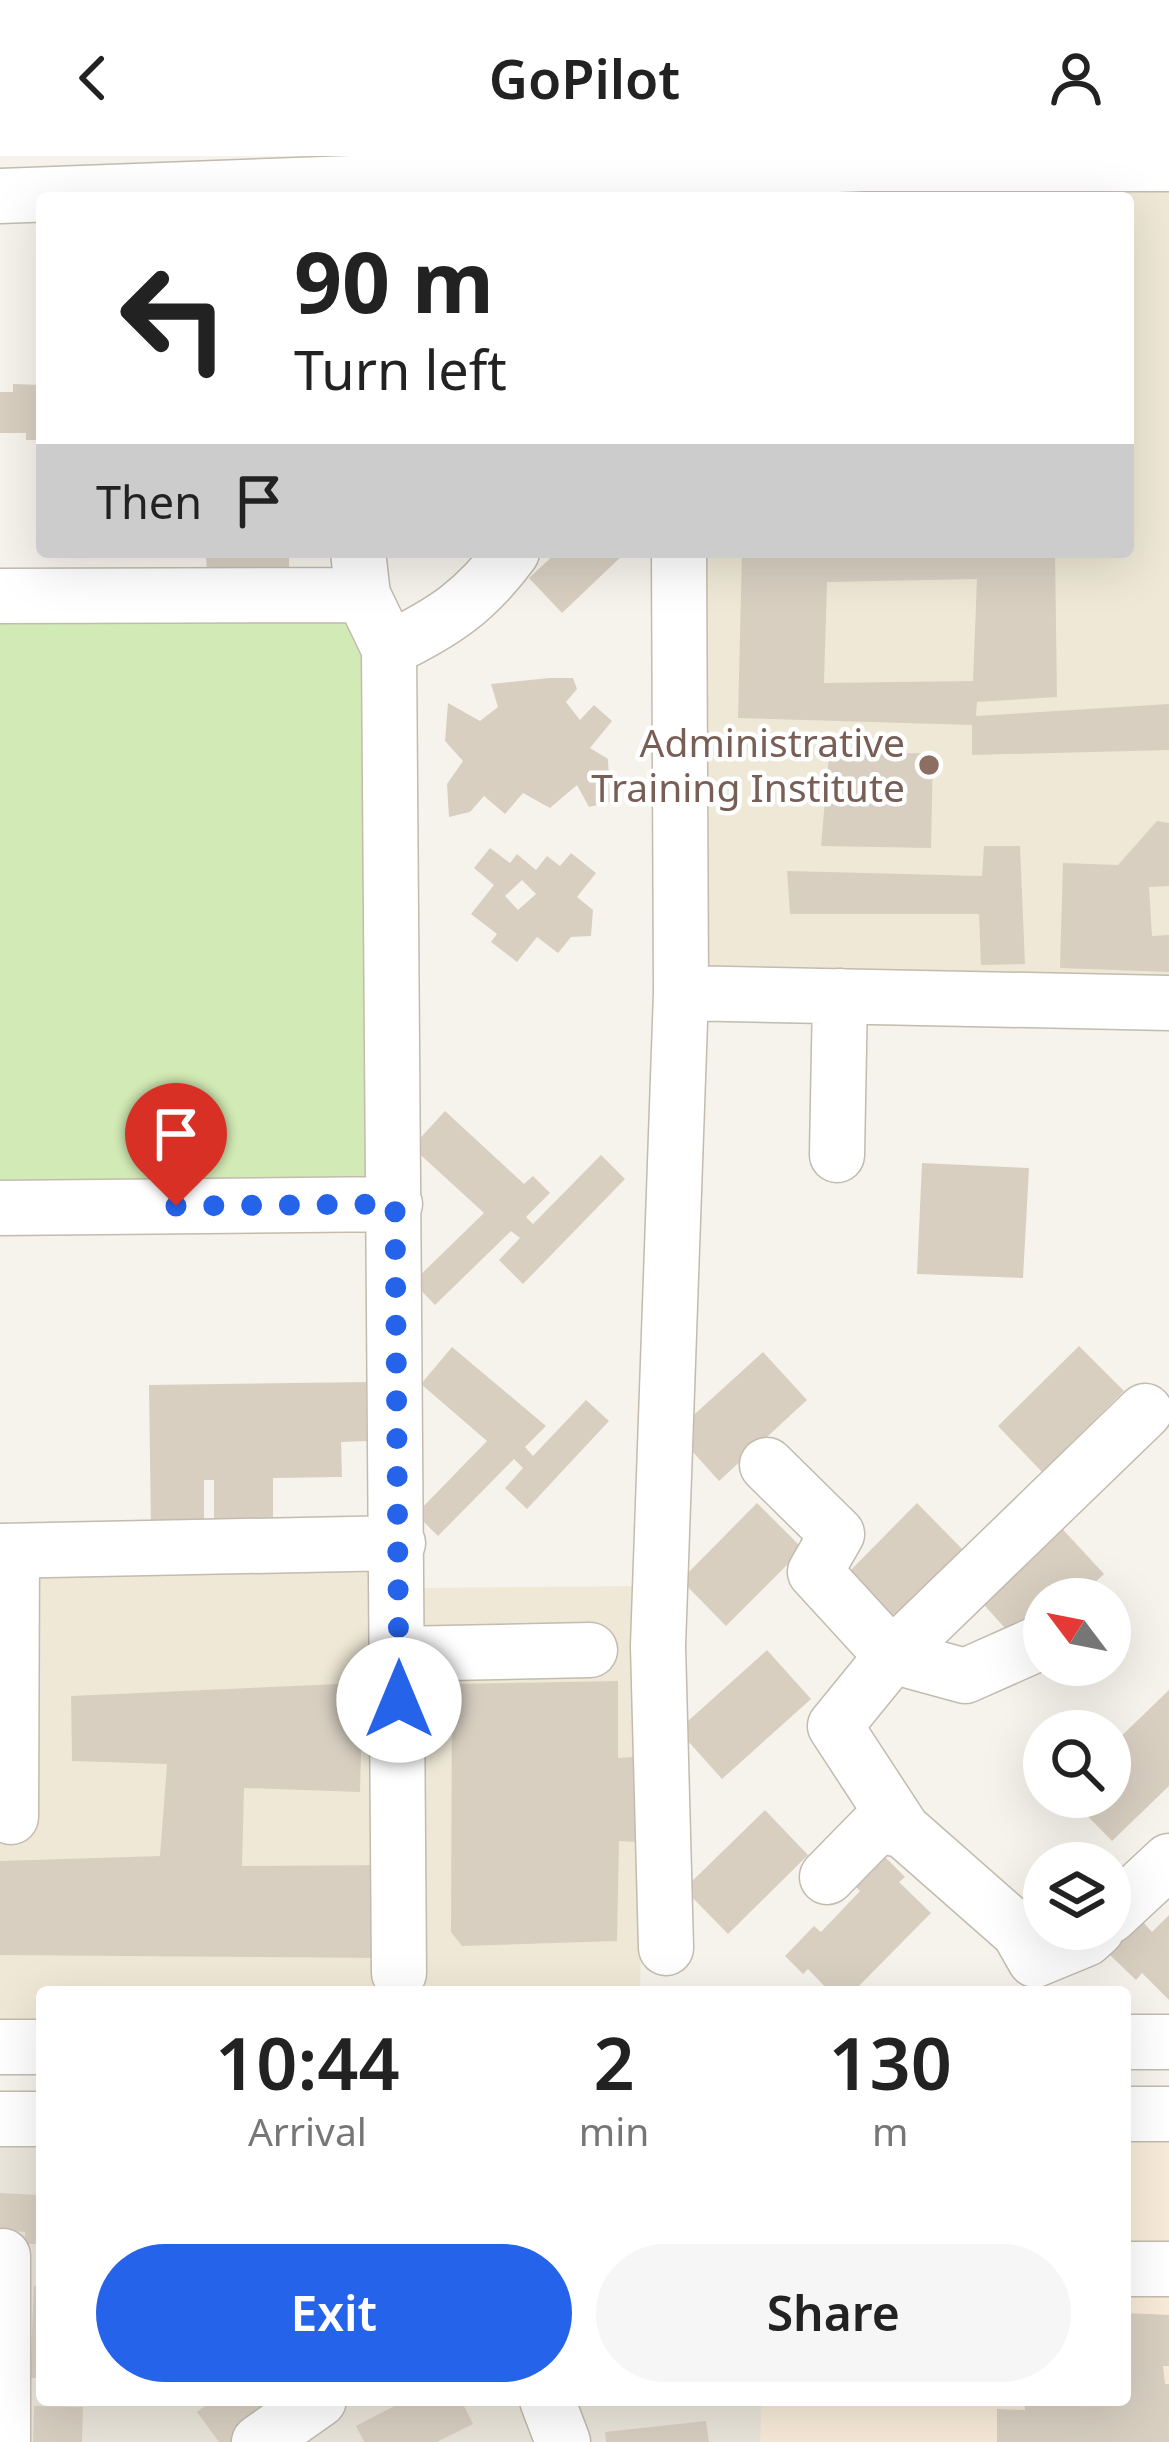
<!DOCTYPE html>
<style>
body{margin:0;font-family:"Noto Sans",sans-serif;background:#f6f6f6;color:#222;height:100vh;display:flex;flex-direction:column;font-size:45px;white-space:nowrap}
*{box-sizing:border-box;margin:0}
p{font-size:39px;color:#767676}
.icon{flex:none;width:66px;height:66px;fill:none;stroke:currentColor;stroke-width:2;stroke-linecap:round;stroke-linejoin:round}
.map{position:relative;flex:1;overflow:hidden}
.drawer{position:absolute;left:36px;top:1830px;width:1095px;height:420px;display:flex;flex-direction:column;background:#fff;border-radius:12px;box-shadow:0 12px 48px #0002}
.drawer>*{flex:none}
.hud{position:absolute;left:36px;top:36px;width:1098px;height:366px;border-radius:12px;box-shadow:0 12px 48px #0002;background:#fff;color:#222;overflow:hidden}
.needle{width:78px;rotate:302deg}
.tools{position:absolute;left:1023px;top:1422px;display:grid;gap:24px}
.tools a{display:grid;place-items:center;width:108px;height:108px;border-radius:50%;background:#fff;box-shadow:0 12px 48px #0002;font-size:60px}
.pin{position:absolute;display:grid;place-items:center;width:102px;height:102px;color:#fff;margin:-123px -51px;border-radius:50% 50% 50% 0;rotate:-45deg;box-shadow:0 0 12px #0007}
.pin .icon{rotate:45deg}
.me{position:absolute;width:132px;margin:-66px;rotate:0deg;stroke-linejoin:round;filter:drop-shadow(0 0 9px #0008)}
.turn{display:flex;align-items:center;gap:42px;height:252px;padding:0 60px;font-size:54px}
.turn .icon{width:156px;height:156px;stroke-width:2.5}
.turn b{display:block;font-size:84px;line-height:102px}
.then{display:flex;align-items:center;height:114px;padding:0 60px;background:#0003;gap:24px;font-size:45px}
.eta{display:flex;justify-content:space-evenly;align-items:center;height:204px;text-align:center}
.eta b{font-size:72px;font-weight:600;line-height:84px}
.button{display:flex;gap:24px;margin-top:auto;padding:24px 60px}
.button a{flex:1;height:138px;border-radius:72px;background:#2563eb;color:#fff;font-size:48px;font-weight:600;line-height:138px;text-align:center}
.button a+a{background:#f6f6f6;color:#222}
header{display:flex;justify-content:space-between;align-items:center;height:156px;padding:0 60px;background:#fff;font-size:54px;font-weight:600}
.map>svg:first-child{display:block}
.residential{fill:#eae5da}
.commercial{fill:#f7ead8}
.education{fill:#efe8d6}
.green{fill:#d2eab5}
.building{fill:#d8cfc1;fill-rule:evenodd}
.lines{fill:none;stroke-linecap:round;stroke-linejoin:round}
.minor-casing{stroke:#c2bbae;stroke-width:57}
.minor{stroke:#fff;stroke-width:54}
.route{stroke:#2563eb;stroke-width:21;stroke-dasharray:0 37.8}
.education-dot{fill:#8d6e63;stroke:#fff;stroke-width:4.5}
.labels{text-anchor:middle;stroke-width:9;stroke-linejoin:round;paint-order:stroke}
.education-label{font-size:39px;fill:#785e54;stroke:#fff;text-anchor:end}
</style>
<header><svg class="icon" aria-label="back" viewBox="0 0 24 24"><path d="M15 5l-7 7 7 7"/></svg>GoPilot<svg class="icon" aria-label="person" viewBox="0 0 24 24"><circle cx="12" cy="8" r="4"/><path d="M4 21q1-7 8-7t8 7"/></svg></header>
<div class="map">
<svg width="1169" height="2286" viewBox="0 0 1169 2286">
<rect width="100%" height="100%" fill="#f6f3ec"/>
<path class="residential" d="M0 1970H42V2244H762L761 2286H0Z"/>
<path class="commercial" d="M1125 1974H1169V2286H760L762 2244H1125Z"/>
<path class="education" d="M1169 22V826L688 821 690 396H1128V42H691V25Z
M414 1398 419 1432 651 1430 640 1836H42V1864L0 1865V1406Z"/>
<path class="green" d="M358 453 377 499 376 1022 0 1033V464Z"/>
<path class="building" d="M13 228 42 229V284H26V277H0V236H13Z
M206 396H289V416L207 420Z
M557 396H626L562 457 529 422Z
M742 396H1055L1057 541 977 546 976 560 1169 548V594L972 599V569L738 562ZM977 423 973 525 824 527 827 426Z
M549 522H573L577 533 566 546 580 564 594 549 612 565 590 592 608 603 610 646 589 651 577 629 550 652 523 637 505 658 484 640 470 656 449 661 447 628 463 605 445 585 448 547 480 565 498 551 491 528Z
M933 597 931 692 821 690 829 598Z
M1157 665 1169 667V730L1149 731 1152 780 1169 779V816L1060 812 1063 707 1118 709Z
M984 690H1020L1025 808 981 809 979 758H790L787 715 982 720Z
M490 692 510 707 517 698 536 714 547 700 560 710 571 697 596 717 577 741 593 754 591 780 571 781 558 797 537 781 517 806 491 786 497 778 471 758 494 729 474 712ZM522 724 536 738 518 754 505 740Z
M445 955 524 1028 533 1020 550 1037 526 1061 533 1068 601 999 625 1023 523 1128 499 1104 520 1082 511 1075 435 1149 413 1126 484 1057 412 991Z
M922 1007 1029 1012 1023 1122 917 1118Z
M1079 1190 1124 1235 1042 1316 998 1270Z
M452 1191 546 1270 525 1291 533 1300 586 1244 609 1265 527 1353 505 1332 523 1312 514 1303 438 1380 416 1358 487 1285 421 1228Z
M763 1196 807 1244 719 1325 675 1276Z
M366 1226 367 1285 341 1286 342 1321 273 1322V1363L214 1364V1324H204V1373L151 1374 149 1229Z
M757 1347 803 1393 726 1470 681 1424Z
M917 1347 964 1395 887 1472 840 1425Z
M1056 1366 1104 1418 1077 1443H1044V1473L1023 1492 976 1440Z
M767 1494 811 1543 722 1623 678 1574Z
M618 1525V1602L646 1600 637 1686 619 1685 617 1785 462 1790 451 1776 452 1528Z
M363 1527 360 1636 244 1632 242 1710 386 1709 384 1802 0 1799V1705L160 1700 167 1608 72 1605 71 1540Z
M1169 1534V1630L1112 1685 1069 1641H1110V1591Z
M765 1654 808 1699 728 1778 684 1733Z
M884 1700 905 1721 899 1726 931 1757 853 1836H830L808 1813 803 1818 785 1800 814 1770 821 1776 860 1735 854 1729Z
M1169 1759V1844L1142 1817 1136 1824 1109 1798 1142 1765 1152 1776Z
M0 2037 42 2039V2088H25V2076L11 2075V2088L0 2087Z
M34 2130H42V2222H30Z
M1125 2157 1169 2159V2210H1163L1165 2228H1169V2286H997V2253L1025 2254 1024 2244H1125Z
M213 2244H299L242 2286H219L197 2256Z
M406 2244H461L473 2268 437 2286H364L356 2270Z
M34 2250 83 2251 82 2286H33Z
M706 2265 709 2286H606L605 2276Z"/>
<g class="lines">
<g class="minor-casing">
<path id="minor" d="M0 40 864 8H1169
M363 439 389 493 399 1817
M0 440 363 439 358 396
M389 493C444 466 475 446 512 396
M681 837 1169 847
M837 999 840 840
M0 1052 395 1048
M767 1309 837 1378 815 1416 892 1500 835 1570 903 1674 877 1670 827 1721
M0 1395 398 1387
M398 1498 590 1494
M892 1500 1145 1255
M892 1500 965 1520 1037 1488
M11 1661 12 1395
M903 1674 1019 1776 1035 1804 1086 1783 1097 1773
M1110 1760 1169 1705
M666 1792 658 1490 681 837 679 396
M1125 1886H1169
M0 1891H42
M1125 1958H1169
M0 1963H42
M1125 2113H1169
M547 2244 563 2286
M3 2286V2100
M259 2286 319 2244"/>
</g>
<use href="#minor" class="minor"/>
</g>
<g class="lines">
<path class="route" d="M176 1050 395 1048 399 1544"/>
</g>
<circle class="education-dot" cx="929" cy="609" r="12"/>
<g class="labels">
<g class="education-label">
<text x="905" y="601">Administrative<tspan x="905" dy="45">Training Institute</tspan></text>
</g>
</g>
</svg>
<div class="tools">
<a><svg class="needle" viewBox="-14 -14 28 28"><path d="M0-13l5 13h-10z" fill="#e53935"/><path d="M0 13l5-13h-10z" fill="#767676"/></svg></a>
<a><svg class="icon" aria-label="search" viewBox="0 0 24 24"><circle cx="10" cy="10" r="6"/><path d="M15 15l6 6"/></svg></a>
<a><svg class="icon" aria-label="layers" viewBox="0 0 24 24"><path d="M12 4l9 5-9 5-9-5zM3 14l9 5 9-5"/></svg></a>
</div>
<div class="pin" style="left:176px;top:1050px;background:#d93025"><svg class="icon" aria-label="arrive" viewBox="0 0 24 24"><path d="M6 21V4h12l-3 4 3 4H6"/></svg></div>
<svg class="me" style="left:399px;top:1544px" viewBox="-20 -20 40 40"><circle r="19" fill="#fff"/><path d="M0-13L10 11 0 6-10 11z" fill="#2563eb"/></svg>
<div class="hud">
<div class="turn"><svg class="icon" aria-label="left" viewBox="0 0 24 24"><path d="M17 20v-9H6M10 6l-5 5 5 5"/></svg><div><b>90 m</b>Turn left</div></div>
<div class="then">Then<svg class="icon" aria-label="arrive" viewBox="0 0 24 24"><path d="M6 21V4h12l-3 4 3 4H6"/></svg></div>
</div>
<section class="drawer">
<div class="eta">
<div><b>10:44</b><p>Arrival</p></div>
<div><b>2</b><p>min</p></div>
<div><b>130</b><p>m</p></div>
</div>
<div class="button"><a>Exit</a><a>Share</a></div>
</section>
</div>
